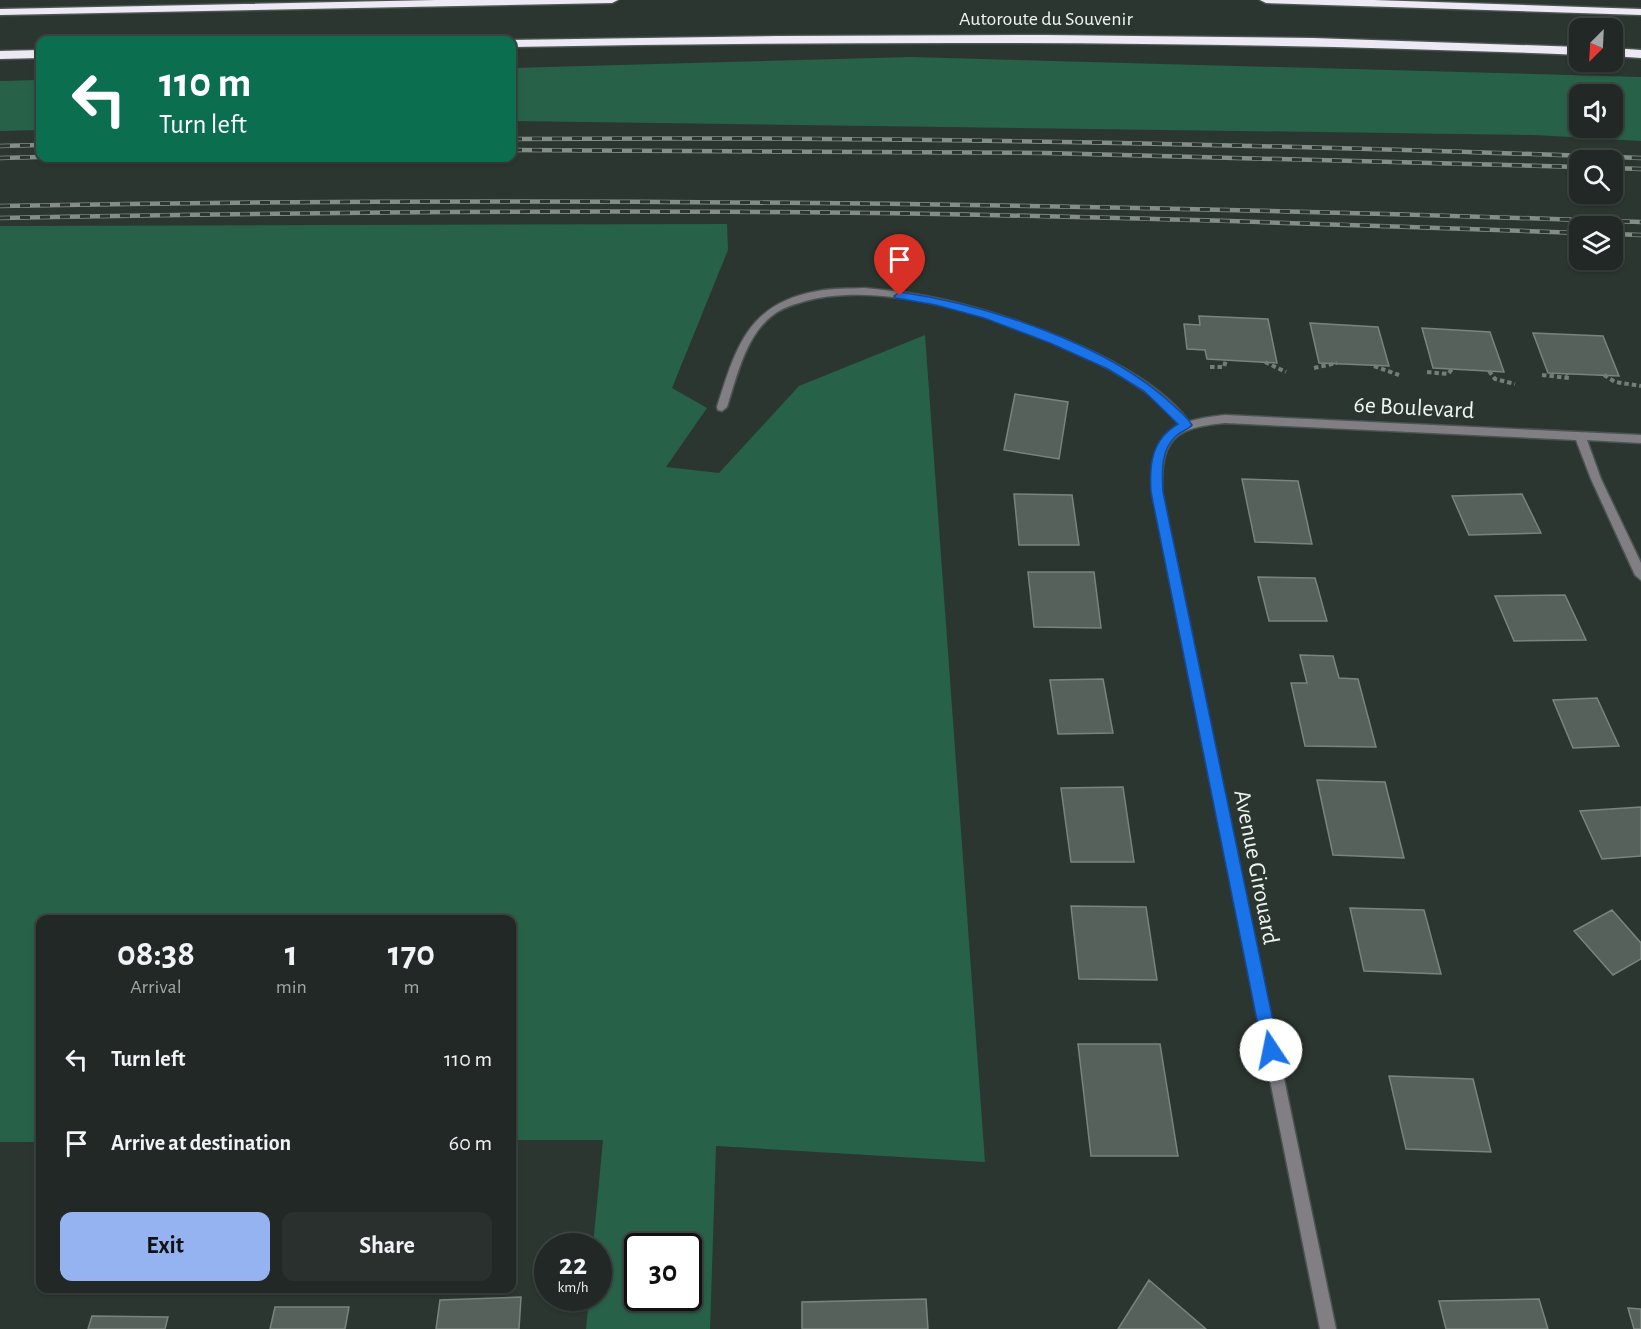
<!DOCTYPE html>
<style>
body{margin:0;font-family:"Alegreya Sans",sans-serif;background:#29302d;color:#f1f3f6;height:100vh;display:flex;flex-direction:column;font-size:22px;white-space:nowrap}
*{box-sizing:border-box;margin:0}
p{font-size:20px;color:#a2a6a7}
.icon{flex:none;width:33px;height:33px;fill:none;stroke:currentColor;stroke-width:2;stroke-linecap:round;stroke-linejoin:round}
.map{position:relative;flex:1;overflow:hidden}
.side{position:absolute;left:36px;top:915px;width:480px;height:378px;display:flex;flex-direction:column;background:#212825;border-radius:12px;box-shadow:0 2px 4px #0004,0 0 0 2px #3e4442}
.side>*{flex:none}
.banner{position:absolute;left:36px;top:36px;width:480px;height:126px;border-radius:12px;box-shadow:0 2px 4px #0004,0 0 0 2px #3e4442;background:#0b6e4f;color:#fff;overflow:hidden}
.needle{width:39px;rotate:204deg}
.fabs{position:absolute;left:1569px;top:18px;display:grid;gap:12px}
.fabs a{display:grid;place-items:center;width:54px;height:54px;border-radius:12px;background:#212825;box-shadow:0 2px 4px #0004,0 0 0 2px #3e4442;font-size:30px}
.speed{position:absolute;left:534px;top:1233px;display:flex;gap:12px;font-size:30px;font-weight:700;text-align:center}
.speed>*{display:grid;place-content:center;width:78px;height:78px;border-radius:50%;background:#212825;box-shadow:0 2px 4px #0004,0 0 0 2px #3e4442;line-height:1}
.speed small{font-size:15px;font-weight:400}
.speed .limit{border:3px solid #111;border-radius:9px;background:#fff;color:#111}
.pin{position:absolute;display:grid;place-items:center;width:51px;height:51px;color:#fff;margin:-62px -26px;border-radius:50% 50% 50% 0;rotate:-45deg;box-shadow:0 0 6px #0007}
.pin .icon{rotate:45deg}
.me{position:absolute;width:66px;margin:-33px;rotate:349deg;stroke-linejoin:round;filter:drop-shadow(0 0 4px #0008)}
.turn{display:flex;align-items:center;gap:21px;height:126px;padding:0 24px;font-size:27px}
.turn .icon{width:78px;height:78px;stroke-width:2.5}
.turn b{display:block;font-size:42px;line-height:51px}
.eta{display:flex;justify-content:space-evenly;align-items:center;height:102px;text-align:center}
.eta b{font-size:36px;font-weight:700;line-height:42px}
.button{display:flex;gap:12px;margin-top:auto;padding:12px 24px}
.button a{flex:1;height:69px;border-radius:12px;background:#95b2f1;color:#111;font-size:24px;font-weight:700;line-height:69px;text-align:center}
.button a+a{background:#29302d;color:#f1f3f6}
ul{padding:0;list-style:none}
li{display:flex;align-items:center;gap:18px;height:84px;padding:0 24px}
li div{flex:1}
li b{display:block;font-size:22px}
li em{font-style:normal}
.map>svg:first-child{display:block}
.green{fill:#266148;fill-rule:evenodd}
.building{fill:#56615b;stroke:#78847e;stroke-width:1.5}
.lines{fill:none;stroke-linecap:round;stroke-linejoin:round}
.lane-casing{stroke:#4b5450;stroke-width:3}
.street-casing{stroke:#4b5450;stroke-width:3}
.highway-casing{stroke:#4b5450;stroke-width:3}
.path{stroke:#757d79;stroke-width:4;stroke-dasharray:4.5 3;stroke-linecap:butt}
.lane{fill:#817f84;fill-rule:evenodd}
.street{fill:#817f84;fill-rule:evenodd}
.highway{fill:#ece8f4;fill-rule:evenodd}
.rail-casing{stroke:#858d89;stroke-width:4.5}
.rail{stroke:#2c3631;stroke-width:3;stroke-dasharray:10;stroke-linecap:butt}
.route{fill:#1a73e8;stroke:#114b97;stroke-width:1.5}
.labels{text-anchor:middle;stroke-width:4.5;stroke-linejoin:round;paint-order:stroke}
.far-street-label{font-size:20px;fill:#eef4f1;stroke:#2c3631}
.street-label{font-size:24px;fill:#eef4f1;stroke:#2c3631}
</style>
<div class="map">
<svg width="1641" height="1329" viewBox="0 0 1641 1329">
<rect width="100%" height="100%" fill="#2c3631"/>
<path class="green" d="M911 57 1641 77V141L1535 135 512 121V68ZM1580 94H1612V128H1580Z
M40 80V130L0 131V81Z
M727 224 728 250 672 388 707 408 666 467 719 473 799 386 925 335 985 1162 716 1146 710 1329H586L589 1298H598V1246H593L603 1140H512V920H40V1142H0V226ZM638 1246H688V1298H638Z"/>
<path class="building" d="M1199 316 1268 319 1277 363 1207 359 1205 350 1187 349 1184 324 1200 325Z
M1310 323 1378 327 1389 366 1319 363Z
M1422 328 1490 332 1504 372 1433 368Z
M1533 333 1603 336 1619 376 1548 373Z
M1015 394 1068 402 1059 459 1004 450Z
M1242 479 1298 481 1312 544 1255 542Z
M1014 494 1072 495 1079 545H1019Z
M1522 494 1541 533 1469 535 1452 496Z
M1028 572H1094L1101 628 1034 627Z
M1258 577 1315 578 1327 621H1269Z
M1565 595 1586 640 1514 641 1495 596Z
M1300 655 1333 656 1339 678 1358 679 1376 747 1305 746 1291 683H1307Z
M1103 679 1113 733 1058 734 1050 680Z
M1597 698 1619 746 1573 748 1553 700Z
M1317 780 1385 782 1404 858 1333 855Z
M1123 787 1134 862H1071L1061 788Z
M1641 807V856L1602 859 1580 811Z
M1071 906 1146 907 1157 980 1079 979Z
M1350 908 1424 910 1441 974 1364 971Z
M1612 910 1641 943V959L1613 975 1574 931Z
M1078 1044H1160L1178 1156H1091Z
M1389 1076 1473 1079 1491 1152 1406 1149Z
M1149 1280 1206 1329H1118Z
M521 1297 519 1329H436L440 1300Z
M926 1299 928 1329H802V1302Z
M1539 1299 1548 1329H1446L1439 1301Z
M275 1307H349L345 1329H270Z
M1628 1308 1641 1309V1329H1634Z
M92 1316 168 1317 165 1329H88Z"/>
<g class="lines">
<g class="lane-casing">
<path id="lane" d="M864 288C881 290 898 291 914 294 991 306 1147 359 1191 425L1186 429 1182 428C1170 414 1158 400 1143 390 1065 336 895 273 802 302 792 305 782 308 773 315 746 335 737 376 727 407L722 411 718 410 717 407C736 347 748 303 818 291 833 288 849 289 864 288Z"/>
</g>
<g class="street-casing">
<path id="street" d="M1225 415 1641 435V443L1587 440 1601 479 1641 563V580L1635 575 1591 479 1576 440 1225 423C1173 428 1161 439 1162 492L1336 1329H1320L1152 492C1151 433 1169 421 1225 415Z"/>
</g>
<g class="highway-casing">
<path id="highway" d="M436 0H618L612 3 0 15V9Z
M1260 0H1374L1641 9V15L1266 3Z
M1046 35 1313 38 1580 47V55C1224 40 868 41 512 47V40H508L779 36Z
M1612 48 1641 50V58L1612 56Z
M40 50V58L0 59V51Z"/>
</g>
<path class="path" d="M1265 362 1286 372
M1374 366 1399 375
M1210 367H1224L1226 360
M1314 368 1337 363
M1489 371 1495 379 1515 384
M1427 372 1448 374 1452 369
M1542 375 1569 378 1567 374
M1604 375 1615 382 1641 386"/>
<use href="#lane" class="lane"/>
<use href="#street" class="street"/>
<use href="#highway" class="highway"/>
<g class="rail-casing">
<path id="rail" d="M512 139C889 136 1265 144 1641 158
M0 146 40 145
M512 150 1046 153 1580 167
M0 158 40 157
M1612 168 1641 169
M0 206C547 196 1094 203 1641 222
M0 218C312 212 625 209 937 214 1151 218 1366 225 1580 233
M1612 234 1641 235"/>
</g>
<use href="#rail" class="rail"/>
</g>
<path class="route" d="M900 292C988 305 1108 344 1173 405 1179 411 1187 417 1192 425 1188 430 1181 431 1176 436 1160 450 1162 473 1163 492L1279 1050 1277 1056 1271 1058 1265 1056 1263 1050 1151 492C1149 464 1152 439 1178 424L1144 391 1108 369 1050 343 984 318 936 305 896 298 894 296Z"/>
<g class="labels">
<g class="far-street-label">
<text x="1046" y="25">Autoroute du Souvenir</text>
</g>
<g class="street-label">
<text transform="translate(1414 407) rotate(3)" y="8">6e Boulevard</text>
<text transform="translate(1257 867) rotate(79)" y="8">Avenue Girouard</text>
</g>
</g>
</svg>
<div class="fabs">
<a><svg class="needle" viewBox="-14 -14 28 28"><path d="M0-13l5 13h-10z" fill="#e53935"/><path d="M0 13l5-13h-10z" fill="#a2a6a7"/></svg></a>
<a><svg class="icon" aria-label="sound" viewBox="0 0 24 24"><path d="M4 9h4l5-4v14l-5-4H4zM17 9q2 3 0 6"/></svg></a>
<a><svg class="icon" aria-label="search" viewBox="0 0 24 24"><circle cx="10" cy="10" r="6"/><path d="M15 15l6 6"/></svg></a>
<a><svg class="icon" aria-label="layers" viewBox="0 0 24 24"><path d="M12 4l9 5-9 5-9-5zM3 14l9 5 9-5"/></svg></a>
</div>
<div class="speed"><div>22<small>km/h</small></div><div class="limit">30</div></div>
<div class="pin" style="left:900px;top:296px;background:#d93025"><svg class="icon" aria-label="arrive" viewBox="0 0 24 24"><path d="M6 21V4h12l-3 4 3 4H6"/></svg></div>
<svg class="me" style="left:1271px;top:1050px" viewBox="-20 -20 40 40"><circle r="19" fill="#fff"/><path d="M0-13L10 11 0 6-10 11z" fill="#1a73e8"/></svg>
<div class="banner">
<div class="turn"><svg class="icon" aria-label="left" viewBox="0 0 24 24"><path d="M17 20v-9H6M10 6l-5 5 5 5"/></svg><div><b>110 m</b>Turn left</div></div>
</div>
<section class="side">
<div class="eta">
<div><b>08:38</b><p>Arrival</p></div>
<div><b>1</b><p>min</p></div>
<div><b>170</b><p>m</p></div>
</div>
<ul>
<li><svg class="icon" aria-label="left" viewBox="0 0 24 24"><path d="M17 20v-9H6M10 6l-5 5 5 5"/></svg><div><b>Turn left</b></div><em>110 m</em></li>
<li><svg class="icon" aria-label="arrive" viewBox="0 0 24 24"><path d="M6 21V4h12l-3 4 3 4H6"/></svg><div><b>Arrive at destination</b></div><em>60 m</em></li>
</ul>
<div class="button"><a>Exit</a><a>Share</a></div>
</section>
</div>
